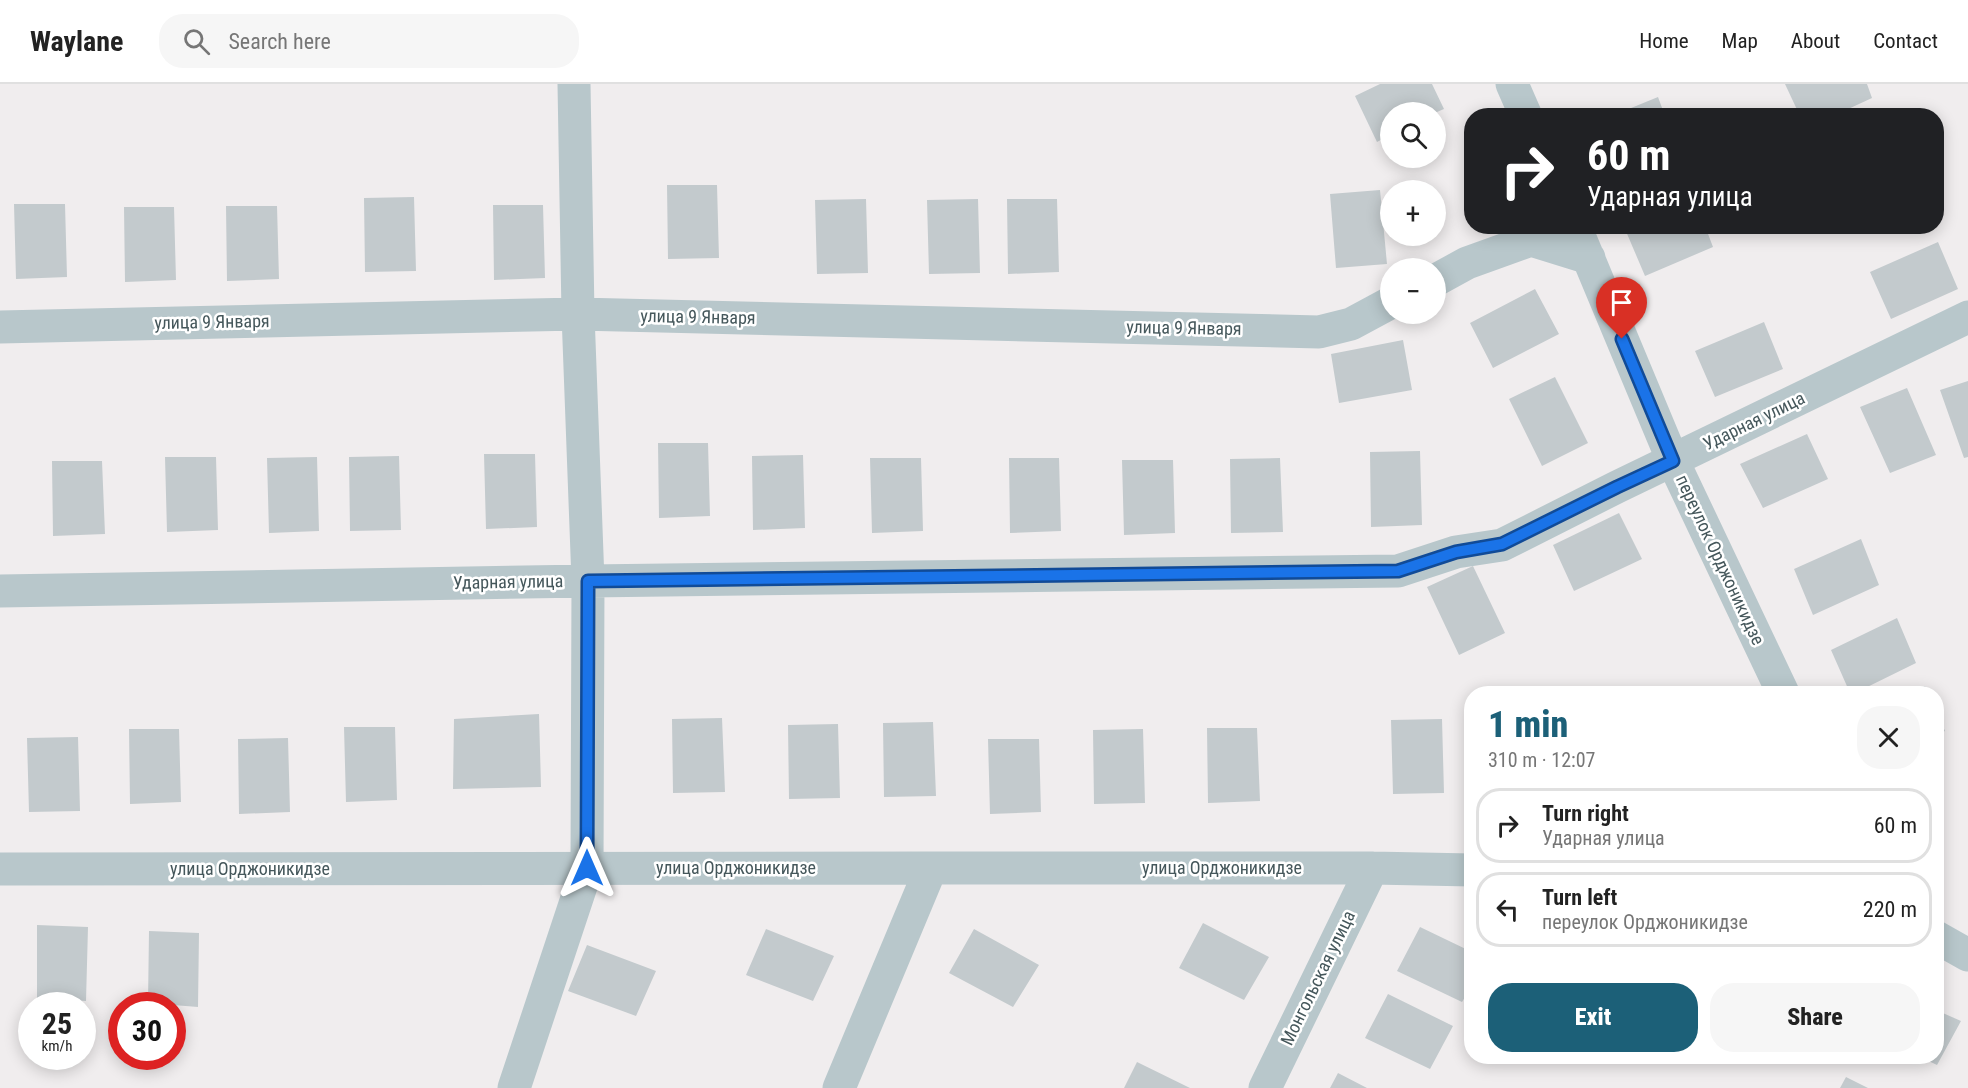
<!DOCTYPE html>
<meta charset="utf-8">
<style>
body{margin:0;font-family:"Roboto Condensed",sans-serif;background:#f6f6f6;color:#222;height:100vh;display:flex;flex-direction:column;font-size:22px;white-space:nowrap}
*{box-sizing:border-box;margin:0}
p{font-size:20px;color:#767676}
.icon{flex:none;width:33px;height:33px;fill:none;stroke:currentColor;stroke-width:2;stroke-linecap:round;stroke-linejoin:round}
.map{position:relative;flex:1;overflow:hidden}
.panel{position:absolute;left:1464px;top:602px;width:480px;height:378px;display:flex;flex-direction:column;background:#fff;border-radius:24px;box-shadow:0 3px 15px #0003}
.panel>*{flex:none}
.hud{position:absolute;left:1464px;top:24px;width:480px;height:126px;border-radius:24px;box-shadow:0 3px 15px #0003;background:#202124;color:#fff;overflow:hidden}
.buttons{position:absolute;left:1380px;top:18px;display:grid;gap:12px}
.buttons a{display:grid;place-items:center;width:66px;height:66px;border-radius:50%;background:#fff;box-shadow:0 3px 15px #0003;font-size:30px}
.speed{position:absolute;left:18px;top:908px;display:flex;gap:12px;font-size:30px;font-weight:700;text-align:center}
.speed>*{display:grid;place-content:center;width:78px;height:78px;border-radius:50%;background:#fff;box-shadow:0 3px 15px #0003;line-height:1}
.speed small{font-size:15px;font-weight:400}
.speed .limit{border:9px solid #d22;background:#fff;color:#111}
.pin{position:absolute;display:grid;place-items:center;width:51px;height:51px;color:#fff;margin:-62px -26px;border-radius:50% 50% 50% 0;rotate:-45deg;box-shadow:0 0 6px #0007}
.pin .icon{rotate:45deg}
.me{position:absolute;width:66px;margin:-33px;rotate:0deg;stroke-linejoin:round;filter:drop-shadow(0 0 4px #0008)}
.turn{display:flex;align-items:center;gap:21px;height:126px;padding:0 24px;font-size:27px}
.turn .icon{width:78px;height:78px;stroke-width:2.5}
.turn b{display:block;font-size:42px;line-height:51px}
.round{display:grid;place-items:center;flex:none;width:63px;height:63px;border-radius:24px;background:#f6f6f6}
.headline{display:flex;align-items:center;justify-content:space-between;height:102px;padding:0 24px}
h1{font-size:36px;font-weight:800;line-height:45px;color:#1c6078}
.primary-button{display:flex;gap:12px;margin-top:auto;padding:12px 24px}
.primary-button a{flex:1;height:69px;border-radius:24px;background:#1c6078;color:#fff;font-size:24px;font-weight:800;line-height:69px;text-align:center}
.primary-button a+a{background:#f6f6f6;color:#222}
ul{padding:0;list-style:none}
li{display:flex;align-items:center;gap:18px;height:75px;margin:0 12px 9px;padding:0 12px;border:3px solid #e0e0e0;border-radius:24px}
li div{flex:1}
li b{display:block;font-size:22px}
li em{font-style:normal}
header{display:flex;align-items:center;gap:36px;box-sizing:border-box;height:84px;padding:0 30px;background:#fff;border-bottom:2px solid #e0e0e0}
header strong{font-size:28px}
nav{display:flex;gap:33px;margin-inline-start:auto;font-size:21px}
.search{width:420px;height:54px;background:#f6f6f6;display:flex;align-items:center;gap:15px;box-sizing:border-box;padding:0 21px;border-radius:24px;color:#767676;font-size:22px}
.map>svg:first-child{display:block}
.building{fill:#c3cacd}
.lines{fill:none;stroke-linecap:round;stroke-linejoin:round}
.street{stroke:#b8c7cb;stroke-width:33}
.route-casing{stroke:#114b97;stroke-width:15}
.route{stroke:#1a73e8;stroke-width:10}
.labels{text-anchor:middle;stroke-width:5;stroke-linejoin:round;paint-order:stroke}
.street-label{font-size:18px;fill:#45575b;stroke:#fff}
</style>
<header>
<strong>Waylane</strong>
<div class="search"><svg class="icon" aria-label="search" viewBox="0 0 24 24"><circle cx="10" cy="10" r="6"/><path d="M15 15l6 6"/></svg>Search here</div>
<nav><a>Home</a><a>Map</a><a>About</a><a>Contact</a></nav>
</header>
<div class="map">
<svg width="1968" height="1004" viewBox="0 0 1968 1004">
<rect width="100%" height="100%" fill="#f0edee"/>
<path class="building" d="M1380 0H1432L1444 25 1437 28H1390V51L1377 58 1355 12Z
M1785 0H1867L1872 14 1833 32H1800Z
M1658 13 1665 32H1614V31Z
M667 101H717L719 174 668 175Z
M1380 106 1387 180 1336 184 1330 110Z
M414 113 416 187 365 188 364 114Z
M866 115 868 189 817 190 815 116Z
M978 115 980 189 929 190 927 116Z
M1007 115H1057L1059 188 1008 190Z
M14 120H65L67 193 16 195Z
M493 121H543L545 194 494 196Z
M226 122H277L279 195 227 197Z
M124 123H174L176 196 125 198Z
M1631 142H1705L1713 163 1645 192 1625 145Z
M1938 158 1958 205 1891 235 1870 188Z
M1535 205 1559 250 1493 284 1470 239Z
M1764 238 1783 285 1715 313 1695 267Z
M1403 256 1412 306 1339 319 1331 270Z
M1555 293 1588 359 1542 382 1509 315Z
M1968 297V373L1964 374 1940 306Z
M1907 304 1936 371 1890 389 1860 323Z
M1807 350 1828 395 1763 424 1740 380Z
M658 359H708L710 432 659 434Z
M1420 367 1422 441 1371 443 1370 368Z
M484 370H535L537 443 486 445Z
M803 371 805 444 753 446 752 372Z
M399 372 401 446 350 447 349 373Z
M165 373H216L218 446 167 448Z
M317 373 319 447 269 449 267 374Z
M870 374H921L923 447 872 449Z
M1009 374H1059L1061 447 1010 449Z
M1280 374 1283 448 1231 449 1230 375Z
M1122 376H1173L1175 449 1124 451Z
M52 377H102L105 450 53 452Z
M1619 429 1642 475 1574 507 1553 461Z
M1861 455 1879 501 1813 531 1794 485Z
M1473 482 1505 549 1459 571 1427 503Z
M1897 534 1916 579 1855 609H1850L1831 566Z
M1925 602 1929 609H1911Z
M1936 627 1945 647 1936 651Z
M539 630 541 703 453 705 454 635Z
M722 634 725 708 673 709 672 635Z
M1442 635 1444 709 1393 710 1391 636Z
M933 638 936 712 884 713 883 639Z
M838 640 840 714 789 715 788 641Z
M344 643H395L397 716 346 718Z
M1207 644H1257L1260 717 1208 719Z
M129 645H179L181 718 130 720Z
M1143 645 1145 719 1094 720 1093 646Z
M78 653 80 727 29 728 27 654Z
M288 654 290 728 239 730 238 655Z
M988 655H1039L1041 728 990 730Z
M1203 839 1269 873 1244 916 1179 884Z
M37 841 88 843 86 917 37 914Z
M1420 843 1472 868V902L1462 918 1397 887Z
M766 845 834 872 813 917 746 891Z
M974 845 1039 881 1013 923 949 889Z
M149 847 199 849 198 923 148 919Z
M587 861 656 887 636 932 568 907Z
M1388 910 1453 942 1430 985 1365 954Z
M1936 926 1961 937 1937 981 1918 972H1936Z
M1137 978 1190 1004H1124Z
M1338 989 1367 1004H1330Z
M1846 993 1868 1004H1840Z"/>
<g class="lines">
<path class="street" d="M1512 0 1526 32
M1575 142 1673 377 1783 609
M1436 196 1467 179 1531 156 1589 174
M0 243 578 230 1319 248 1351 240 1390 219
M0 507 588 497 1398 487 1456 468 1502 461 1617 403 1968 233
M0 785 931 784H1372L1472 786
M1936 853 1968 871
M514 1004 587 784 588 497 578 230 574 0
M839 1004 931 784
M1265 1004 1372 784"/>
</g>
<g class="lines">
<g class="route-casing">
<path id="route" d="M587 784 588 497 1398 487 1456 468 1502 460 1617 403 1673 377 1622 255"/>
</g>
<use href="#route" class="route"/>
</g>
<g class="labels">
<g class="street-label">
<text transform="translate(698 233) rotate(1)" y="6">улица 9 Января</text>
<text transform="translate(212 238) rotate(-1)" y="6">улица 9 Января</text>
<text transform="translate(1184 244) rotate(1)" y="6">улица 9 Января</text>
<text transform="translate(1754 337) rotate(-26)" y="6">Ударная улица</text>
<text transform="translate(1720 476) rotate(65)" y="6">переулок Орджоникидзе</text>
<text transform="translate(508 498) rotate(-1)" y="6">Ударная улица</text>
<text x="736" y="790">улица Орджоникидзе</text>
<text x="1222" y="790">улица Орджоникидзе</text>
<text x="250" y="791">улица Орджоникидзе</text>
<text transform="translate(1318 894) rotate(-64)" y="6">Монгольская улица</text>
</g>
</g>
</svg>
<div class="buttons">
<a><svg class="icon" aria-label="search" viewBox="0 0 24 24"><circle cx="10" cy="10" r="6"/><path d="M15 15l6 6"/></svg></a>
<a>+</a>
<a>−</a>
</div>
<div class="speed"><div>25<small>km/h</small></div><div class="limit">30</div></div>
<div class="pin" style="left:1622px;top:255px;background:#d93025"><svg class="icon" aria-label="arrive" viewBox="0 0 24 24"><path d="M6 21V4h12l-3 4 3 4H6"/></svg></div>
<svg class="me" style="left:587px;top:784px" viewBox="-20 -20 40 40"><path d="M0-17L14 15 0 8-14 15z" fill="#1a73e8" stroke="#fff" stroke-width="4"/></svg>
<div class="hud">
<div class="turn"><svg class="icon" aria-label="right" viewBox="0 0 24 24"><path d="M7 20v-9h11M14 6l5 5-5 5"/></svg><div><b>60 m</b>Ударная улица</div></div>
</div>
<section class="panel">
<div class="headline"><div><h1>1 min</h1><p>310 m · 12:07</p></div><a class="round"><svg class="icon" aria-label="close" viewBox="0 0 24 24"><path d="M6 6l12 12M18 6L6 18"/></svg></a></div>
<ul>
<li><svg class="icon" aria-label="right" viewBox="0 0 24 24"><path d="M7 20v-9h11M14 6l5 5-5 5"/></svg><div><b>Turn right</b><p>Ударная улица</p></div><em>60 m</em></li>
<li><svg class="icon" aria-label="left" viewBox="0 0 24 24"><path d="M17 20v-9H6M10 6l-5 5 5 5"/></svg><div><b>Turn left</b><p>переулок Орджоникидзе</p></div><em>220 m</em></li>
</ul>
<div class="primary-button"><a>Exit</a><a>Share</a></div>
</section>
</div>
